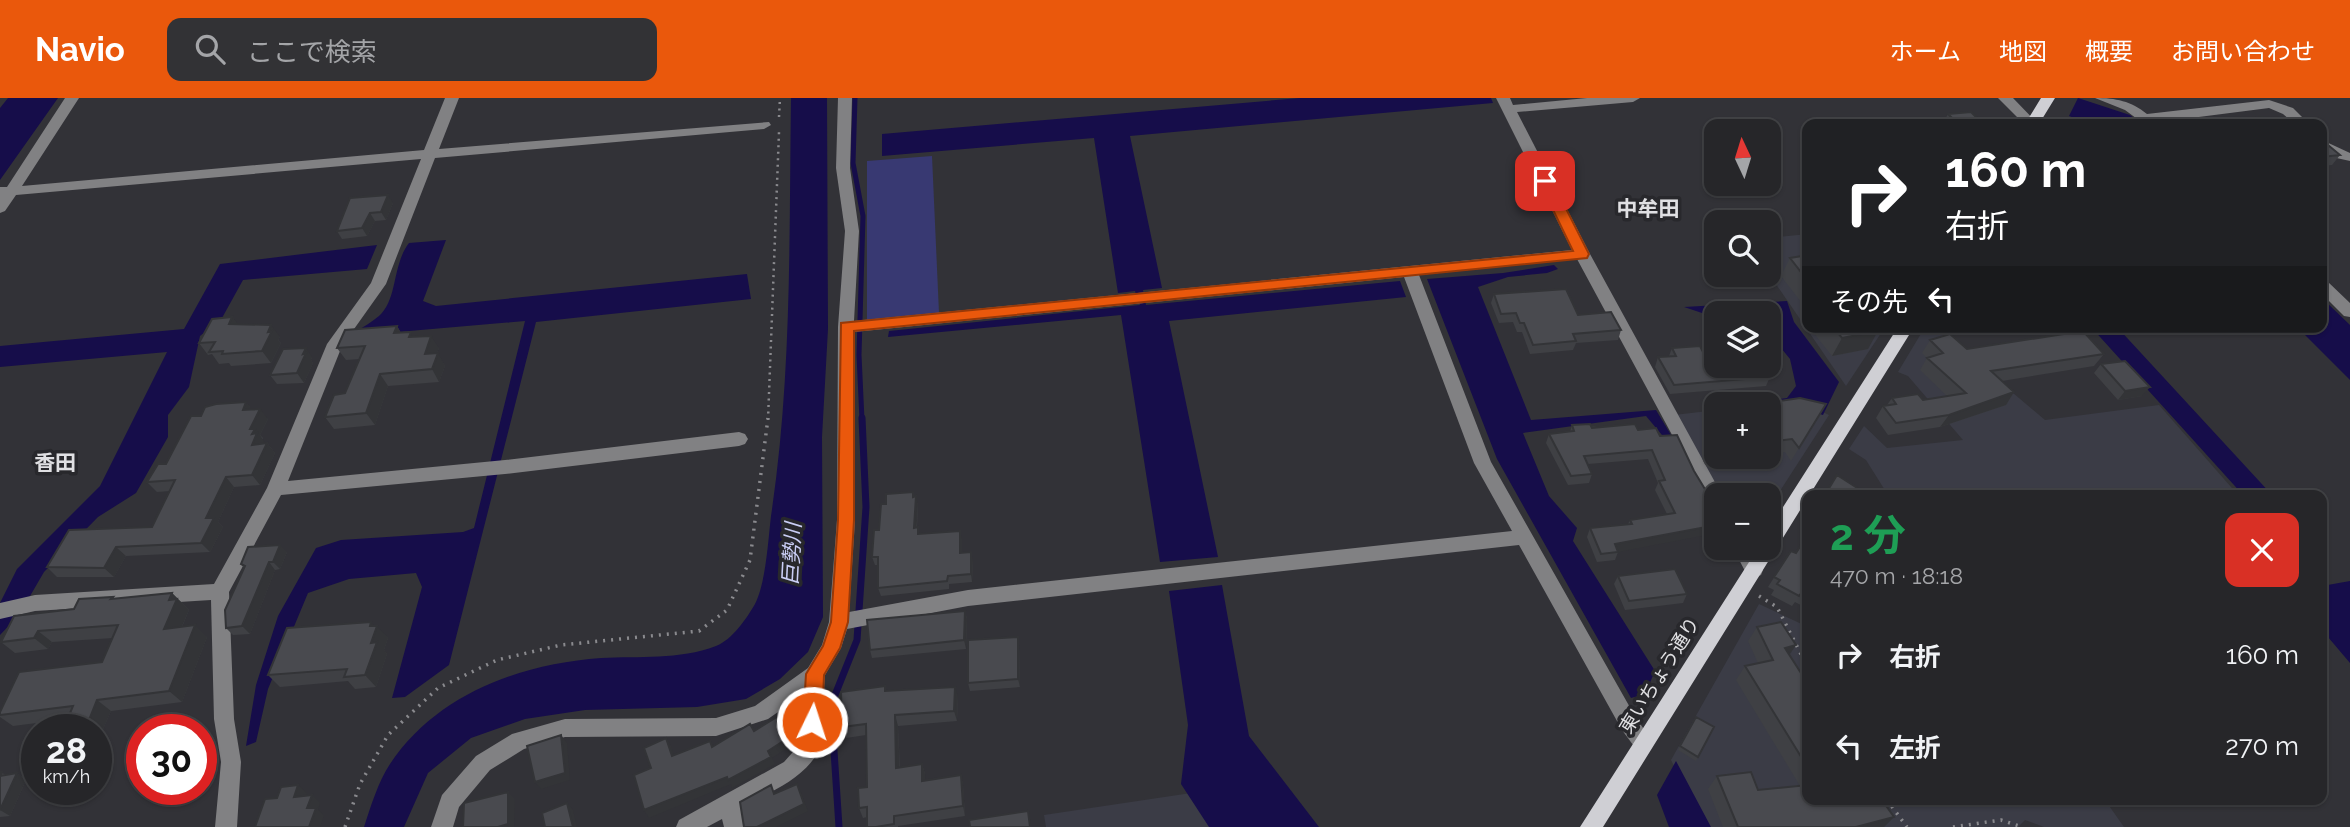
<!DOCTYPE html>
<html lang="ja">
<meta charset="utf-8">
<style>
body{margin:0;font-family:Raleway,"Noto Sans JP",sans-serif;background:#323235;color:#f1f3f6;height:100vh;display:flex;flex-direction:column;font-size:26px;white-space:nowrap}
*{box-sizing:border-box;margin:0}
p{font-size:23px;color:#a4a5a8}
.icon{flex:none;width:38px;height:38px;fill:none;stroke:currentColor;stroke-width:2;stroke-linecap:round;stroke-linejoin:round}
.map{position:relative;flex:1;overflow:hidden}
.details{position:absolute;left:1802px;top:392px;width:525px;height:315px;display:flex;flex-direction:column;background:#262629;border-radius:14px;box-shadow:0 2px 5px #0004,0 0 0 2px #424346}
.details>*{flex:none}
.top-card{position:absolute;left:1802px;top:21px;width:525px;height:214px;border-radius:14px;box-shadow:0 2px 5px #0004,0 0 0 2px #424346;background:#202124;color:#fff;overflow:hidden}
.needle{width:46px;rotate:356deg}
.fabs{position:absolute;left:1704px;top:21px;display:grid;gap:14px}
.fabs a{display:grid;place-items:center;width:77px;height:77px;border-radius:14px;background:#262629;box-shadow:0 2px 5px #0004,0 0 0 2px #424346;font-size:35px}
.speed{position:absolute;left:21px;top:616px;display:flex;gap:14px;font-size:35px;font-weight:700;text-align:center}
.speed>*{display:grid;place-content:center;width:91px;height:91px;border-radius:50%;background:#262629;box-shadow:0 2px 5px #0004,0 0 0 2px #424346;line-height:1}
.speed small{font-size:18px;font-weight:400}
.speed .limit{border:10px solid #d22;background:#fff;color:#111}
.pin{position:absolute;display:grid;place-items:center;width:60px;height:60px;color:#fff;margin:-30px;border-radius:14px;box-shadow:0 4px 10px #0006}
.me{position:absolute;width:77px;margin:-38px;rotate:4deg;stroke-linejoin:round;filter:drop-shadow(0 0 5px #0008)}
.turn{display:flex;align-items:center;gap:24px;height:147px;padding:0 28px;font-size:32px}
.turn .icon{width:91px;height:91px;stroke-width:2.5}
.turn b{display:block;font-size:49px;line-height:60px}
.then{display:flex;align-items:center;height:66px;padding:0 28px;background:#0003;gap:14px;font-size:26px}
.round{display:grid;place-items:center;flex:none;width:74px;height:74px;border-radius:14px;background:#323235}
.overview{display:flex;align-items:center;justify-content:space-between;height:119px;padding:0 28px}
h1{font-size:42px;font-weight:700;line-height:52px;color:#1e9e55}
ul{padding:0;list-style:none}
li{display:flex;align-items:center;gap:21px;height:91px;padding:0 28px}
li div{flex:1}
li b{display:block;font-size:26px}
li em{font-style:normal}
header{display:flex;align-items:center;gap:42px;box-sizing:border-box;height:98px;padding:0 35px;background:#ea580c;color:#fff}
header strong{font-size:33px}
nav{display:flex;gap:38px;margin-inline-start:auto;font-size:24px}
.search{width:490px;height:63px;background:#323235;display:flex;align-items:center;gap:18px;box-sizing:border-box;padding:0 24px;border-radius:14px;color:#a4a5a8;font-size:26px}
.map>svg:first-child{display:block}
.built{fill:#3b3c46}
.green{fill:#383972}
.water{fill:#160d4a}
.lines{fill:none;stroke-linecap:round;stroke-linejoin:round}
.stream-far1{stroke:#160d4a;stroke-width:5}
.stream{stroke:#160d4a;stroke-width:7}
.path-far1{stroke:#8a8a8e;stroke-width:2.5;stroke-dasharray:2 4.5;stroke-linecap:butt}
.path{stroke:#8a8a8e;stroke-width:3.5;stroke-dasharray:2 6;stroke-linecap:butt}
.minor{fill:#818183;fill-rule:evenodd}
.major{fill:#cfcfd4;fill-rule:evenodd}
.wall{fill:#3f4044}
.shaded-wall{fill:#333437}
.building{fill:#494a4f;stroke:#333437;stroke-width:2}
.route{fill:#ea580c;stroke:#983908;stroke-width:2}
.labels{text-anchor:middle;stroke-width:7;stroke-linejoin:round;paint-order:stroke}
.street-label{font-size:19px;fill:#e0e0e3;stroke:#28282c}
.neighbourhood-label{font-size:21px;font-weight:bold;fill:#e0e0e3;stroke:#28282c}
.water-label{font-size:21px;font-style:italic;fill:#cacef5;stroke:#28282c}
</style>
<header>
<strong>Navio</strong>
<div class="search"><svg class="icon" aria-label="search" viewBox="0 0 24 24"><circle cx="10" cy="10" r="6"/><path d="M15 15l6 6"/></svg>ここで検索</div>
<nav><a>ホーム</a><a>地図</a><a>概要</a><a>お問い合わせ</a></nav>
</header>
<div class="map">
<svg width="2350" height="729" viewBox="0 0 2350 729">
<rect width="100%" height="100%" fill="#323237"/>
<path class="built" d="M1808 136V229H1885L1846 288 1769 176V140Z
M1925 229H1935L2045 322 2159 307 2238 397H1888L1866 362 1849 351 1864 328 1887 350 1963 342 1908 278 1898 274Z
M1799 303 1829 317 1769 410V397H1719L1674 317 1717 312V359H1769V306Z
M1759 506 1808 529V702H2105L2124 729H2044L2025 722 2018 729H1704L1671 662Z
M1238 688 1265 729H1046L1044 717Z"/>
<path class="green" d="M932 58 939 215 867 222V63Z"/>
<path class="water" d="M8 0H58L0 82V10Z
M791 0H827L828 231 822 339 823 519 808 554 780 581 746 601 697 609 585 612 525 621 471 640 428 675 404 729H364C371 708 378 684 390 666 437 596 520 566 601 560 639 558 679 562 716 548 732 542 747 520 755 506 766 484 768 443 771 418 792 279 789 140 791 0Z
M1300 0H1491L1493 5 1130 38 1162 190 1143 192 1146 207 1400 183 1406 199 1169 223 1218 459 1160 464 1121 217 888 239 889 233 1140 207 1135 193 1118 195 1094 40 882 58V36Z
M2078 0 2130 17 2141 26H2090L2069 18Z
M446 142 423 203 436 208 747 176 751 201 536 224 449 567 405 599 392 600 422 489 416 475 349 481 308 495 268 591 256 644 246 648 256 587 278 518 316 450 341 442 463 434 474 430 525 223 363 237 355 234C363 229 372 224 379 218 398 201 392 167 409 145Z
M377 147 367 171 243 182 222 220 200 238 189 289 168 317V339L136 395 98 419 44 474 19 517 0 537V505L17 471 100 388 167 254 0 269V248L184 231 220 166Z
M1554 167 1558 171 1547 175 1508 179 1478 189 1531 322 1656 312 1671 337H1662L1646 318 1523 335 1549 398 1577 430 1573 443 1655 573 1645 596 1631 600 1497 361 1427 181 1503 175Z
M2322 200 2350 227V282L2297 229H2322Z
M1787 203 1794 224 1839 284 1823 317 1790 307 1739 306 1787 300 1796 288 1790 261 1769 235V215L1708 217 1684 209Z
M2091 229H2117L2272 397H2243Z
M2350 483V565L2322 532V488Z
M1222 487 1249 638 1319 729H1209L1181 686 1188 627 1169 493Z
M1676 663 1711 729H1669L1657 697Z"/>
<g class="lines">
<path class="stream-far1" d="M855 0 853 65 863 118 859 257 862 322"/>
<path class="stream" d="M839 729 831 607 857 542 866 409 862 320"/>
<path class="path-far1" d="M779 19 780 0
M768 322 779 34"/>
<path class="path" d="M1759 498 1777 509 1808 570
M1887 702 1907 729
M345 729 360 686 388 637 438 590 497 562 561 547 699 533 727 512 750 462 768 320
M1953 729 2001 722 2022 729"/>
<path class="minor" d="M65 0H79L22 88 424 52 445 0H459L439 51 769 24 771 27 764 31 435 60 386 186 342 248 288 383 505 362 739 334 745 336 748 341 745 346 739 348 505 376 281 397 229 494 234 621 241 664 237 729H215L221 664 214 621 211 502 35 513 0 521V505L35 497 214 486 267 390 327 246 371 185 421 61 16 97 5 113 0 115V89H7Z
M838 0H852L850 70 859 133 854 223 1572 152 1496 0H1510L1513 7 1587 0H1640L1633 4 1517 14 1590 156 1722 397H1717V411L1711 409 1577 161 1419 177 1491 364 1636 620 1653 644 1650 651 1643 653 1636 651 1622 632 1519 447 968 508 847 531 841 550 825 577 820 650C806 681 769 694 741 710L746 729H724L722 721 707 729H676L679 722 784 664 800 646 804 596 768 621 716 638 565 639 524 651 490 672 459 709 453 729H431L442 697 476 658 512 636 565 621 716 620 755 608 808 570 822 547 829 524 837 422 838 229 845 133 836 70ZM1404 179 1474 365 1512 433 968 492 849 514 855 422 854 234Z
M1998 0H2013L2038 26H2024Z
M2095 0C2116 0 2131 3 2147 16L2269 2 2293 10 2309 26H2295L2283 16 2269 10 2144 26 2125 12Z
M2322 42 2350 55V63L2332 59 2322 52Z
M2322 182 2327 183 2350 205V219L2344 218 2322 196Z
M1733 450H1751L1763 472 1761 477 1754 480 1747 477Z"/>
<path class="major" d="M2041 0H2055L2039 26H2025Z
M1898 229H1914L1603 729H1580L1758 450H1769V431Z"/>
</g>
<path class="wall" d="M1948 16 1983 26H1944L1943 25Z
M2322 42 2340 57 2332 67 2322 68Z
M350 100 393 105 386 122 375 123 367 138 342 141 337 133Z
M1808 157V213L1781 178 1790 160Z
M1494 196 1578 217 1621 232 1618 242 1576 245 1573 252 1530 256 1522 234H1517L1513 224 1499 225 1491 205Z
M232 219 237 226 280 239 278 242 281 245 271 265 231 268 229 265 219 266 212 256 208 257 199 245Z
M397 228 401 235 439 250 437 255 445 268 439 284 388 288 375 327 334 331 325 319 345 295 360 261 346 262 337 250Z
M1809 229H1874L1868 251 1832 258Z
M1993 229H2032L2027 236Z
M1930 242 1967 251 2104 256 2094 268 2002 283 2014 294 2006 307 1940 329 1888 337 1876 320 1883 308 1887 307 1892 300 1923 302 1947 298 1920 272 1927 260 1922 255Z
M1672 250 1770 279 1766 288 1670 296 1655 269 1658 259 1669 258Z
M312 259 311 262 313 265 304 285 277 286 270 277Z
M2101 266 2142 298 2118 302 2094 275Z
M246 304 252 312 268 321 260 337 263 340 262 342 264 346 267 345 275 355 260 387 234 389 218 424 223 429 210 454 126 458 114 479H57L47 469 152 429 170 393 157 394 147 384 166 366 201 318Z
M1769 306 1818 319 1791 363 1785 354 1769 356Z
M1715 313H1717V338L1709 326Z
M1572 327 1638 332 1660 338 1694 373 1717 411 1618 454 1615 462 1597 464 1587 439 1590 430 1628 426 1630 422 1667 416 1655 392 1658 385 1648 361 1588 366 1592 376 1589 385 1568 387 1546 345 1549 336 1570 334Z
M1729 359H1753L1731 362Z
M914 398 918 407 917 429H918L919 435 962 441V454L973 462 972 484 949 486V491L881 498 878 490V467H875L872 459 886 406Z
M1808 426V435L1803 433Z
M1808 436V511L1795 504 1792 508 1771 497 1774 492 1768 489 1791 453 1796 455Z
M287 454 280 471 275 472 250 536 233 537 226 530 244 470 241 466Z
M1618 478 1687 496 1683 505 1625 512 1614 486Z
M172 495 189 512 182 529 207 539 182 604 111 613 96 647 68 621 13 628 0 619V614L102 564 113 540 52 544 48 551 15 555 1 544 74 511 113 499 115 501Z
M965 513 967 521 966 551 872 560 870 552Z
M375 528 388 540 384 552 387 556 376 589 355 591 348 583 280 589 268 577Z
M1757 529 1796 547 1789 557 1808 586V702L1884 729H1723L1708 691 1717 678 1758 692 1800 688 1736 582 1745 568 1758 565 1748 543Z
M1019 547 1020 589 970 593 968 585Z
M887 593 958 599 957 623 898 628 900 670 922 666 925 676V682L961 677 963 687 965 718 898 728V729H867V719L863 720 859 710 867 689 866 637 846 640 842 629Z
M1696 619 1698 659 1696 663 1678 652Z
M0 674 6 677 17 675 26 682 10 718 0 719Z"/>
<path class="shaded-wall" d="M388 97 393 105 386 122 381 114Z
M370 115 375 123 367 138 362 130Z
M232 219 242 231 229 226Z
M271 227 280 239 278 242 281 245 271 265 262 253 268 234Z
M397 228 404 240 394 235Z
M1878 233 1868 251 1832 258 1842 240Z
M431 238 439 250 432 269 425 256Z
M306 250 312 259 311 262 313 265 304 285 297 275Z
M438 255 445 268 439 284 432 271Z
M380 276 388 288 375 327 366 315Z
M2150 289 2142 298 2118 302 2125 293Z
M2014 294 2006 307 1940 329 1949 317Z
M246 304 254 314 243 312Z
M260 311 268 321 260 337 265 345 260 356 252 347 250 331Z
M267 345 275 355 260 387 252 377Z
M226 379 234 389 218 424 223 429 210 454 201 445 206 420Z
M916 398 918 407 916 438 914 430Z
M1717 427V435L1618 454 1615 446Z
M960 433 962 441V463L960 455Z
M280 447 287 454 280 471 273 464Z
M116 449 126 458 114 479 104 470Z
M971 454 973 462 972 484 971 476Z
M269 464 275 472 250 536 242 528Z
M172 495 189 512 176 542 164 531 169 502Z
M965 513 967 521 966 551 964 542Z
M371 524 376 530 377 528 388 540 384 552 387 556 376 589 365 577 371 545 370 528Z
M195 527 207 539 182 604 169 593Z
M38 533 52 544 48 551 34 540Z
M1018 539 1019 547 1020 589 1018 581Z
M1796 547 1786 562 1785 550Z
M955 589 958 599 957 623 954 613Z
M97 602 111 613 96 647V632H85Z
M895 617 898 628 900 680 896 670Z
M795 623 799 631 798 640 793 643 795 645 772 660 775 666 732 690 731 686 649 720 644 712 768 653 789 636Z
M561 637 567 645 570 682 541 691 535 684Z
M666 640 671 648 676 666 672 658Z
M922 666 925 676 926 693 922 683Z
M17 675 26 682 10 718 0 712Z
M961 677 963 687 965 718 963 708Z
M797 686 808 713 776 729H757Z
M298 687 307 695 303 706 294 699Z
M508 694 515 701 514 729H498Z
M312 697 320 705 318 712 324 717 320 729H309L307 710Z
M567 705 573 712 577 729H573Z
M1894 719 1884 729H1856Z"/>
<path class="building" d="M1971 14 1983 26H1958L1948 16Z
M2263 19 2265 22 2276 21 2280 24 2298 22 2303 26H2234L2230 23Z
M2322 42 2340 57 2322 59Z
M388 97 381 114 370 115 362 130 337 133 350 100Z
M1808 157V183L1790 160Z
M1566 191 1578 217 1611 214 1621 232 1573 236 1576 243 1533 247 1524 225H1520L1516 215 1501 216 1494 196Z
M232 219 229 226 271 227 268 234 272 233 262 253 222 256 223 253 209 254 215 244 199 245 212 221Z
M397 228 394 235 411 234 409 239 431 238 425 256 438 255 432 271 380 276 366 315 325 319 334 297 345 295 365 248 337 250 345 232Z
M1833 229H1874L1878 233 1842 240Z
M2083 233 2104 256 1991 273 2014 294 1949 317 1896 325 1883 308 1896 306 1892 300 1918 296 1923 302 1966 295 1927 260 1943 255 1930 242 1950 236 1967 251Z
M1700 248 1706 260 1717 259V268H1764L1770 279 1674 287 1658 259 1676 258 1672 250Z
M306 250 303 256 306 255 297 275 270 277 283 251Z
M2125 263 2150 289 2125 293 2101 266Z
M1800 300 1826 306 1799 350 1792 341 1769 344V306H1759Z
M246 304 243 312 260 311 250 331H255L252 336 257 335 252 347 267 345 252 377 226 379 206 420H214L201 445 116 449 104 470 47 469 69 432 152 429 175 382 147 384 158 366H166L191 318H201L205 309 216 306Z
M1590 326 1592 330 1635 326 1638 332 1656 330 1660 338 1677 337 1694 373 1717 411V427L1615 446 1618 454 1601 456 1590 430 1632 426 1630 422 1675 415 1659 383 1665 382 1652 352 1584 358 1592 376 1571 378 1549 336 1574 333 1572 327Z
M1837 377 1865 395 1863 397H1825Z
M913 394V399L916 398 914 430 918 429V436L960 433V455L971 454V476L948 478 947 483 878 490V459H872L874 432H879L881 406H886V396Z
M1808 436V497L1802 494 1799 498 1777 486 1780 482 1774 479 1791 453 1796 455Z
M280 447 273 464H269L242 528 226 530 225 512 245 468 241 466 248 449Z
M1675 471 1687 496 1629 503 1618 478Z
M172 495 169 502 177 501 164 531 195 527 169 593 97 602 85 632H63L73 608 0 617V614L19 574 102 564 118 527 38 533 34 540 1 544 14 518 74 511 79 501 113 499 111 501Z
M965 513 964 542 870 552 867 522Z
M371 524 370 528H377L371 545 377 544 365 577 344 579 347 571 268 577 287 530Z
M1781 524 1796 547 1785 550 1808 586V670L1745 568 1773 562 1757 529Z
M1018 539V581L968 585V542Z
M885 588V593L955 589 954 613 895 617 896 670 922 666V683L961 677 963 708 894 718V726L876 729H867V709L859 710 858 690 867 689 866 626 842 629 841 594Z
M788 612 795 623 794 633 789 636 791 638 768 653 771 659 728 682 727 679 644 712 634 677 651 670 644 650 666 640 672 658 710 643 712 649 750 626 754 633Z
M1696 619 1714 629 1698 659 1680 648Z
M561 637 565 675 535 684 527 648Z
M0 674H2L0 678 17 675 0 712Z
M1751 674 1758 692 1808 687V702H1882L1894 719 1856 729H1738L1717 678Z
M797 686 804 706 757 729H744L740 704 771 687 774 696Z
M298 687 294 699 312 697 307 710H316L309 729H255L265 701 277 700 281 689Z
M508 694V726L498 729H463L464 705Z
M567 705 573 729H545L542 715Z
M1028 713 1030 729H970L969 722Z"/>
<path class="route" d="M1545 79 1552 83 1589 156 1587 160 854 233V422L848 524 840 550 824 577 822 624 819 630 812 633 806 630 803 624 806 576 823 548 831 524 838 422 841 225 1573 153 1539 83Z"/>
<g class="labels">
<g class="street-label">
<text transform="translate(1659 577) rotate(-58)" y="7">東いちょう通り</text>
</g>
<g class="neighbourhood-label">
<text x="1648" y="118">中牟田</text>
<text x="55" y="372">香田</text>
</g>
<g class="water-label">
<text transform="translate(792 456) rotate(-87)" y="7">巨勢川</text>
</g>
</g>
</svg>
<div class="fabs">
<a><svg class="needle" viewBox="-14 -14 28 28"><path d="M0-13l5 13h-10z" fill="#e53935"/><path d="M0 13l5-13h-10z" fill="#a4a5a8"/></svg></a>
<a><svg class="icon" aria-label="search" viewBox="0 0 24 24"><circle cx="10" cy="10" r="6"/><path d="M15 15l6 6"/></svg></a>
<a><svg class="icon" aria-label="layers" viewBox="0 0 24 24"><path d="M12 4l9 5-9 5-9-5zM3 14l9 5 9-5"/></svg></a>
<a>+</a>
<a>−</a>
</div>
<div class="speed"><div>28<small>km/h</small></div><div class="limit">30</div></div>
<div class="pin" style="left:1545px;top:83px;background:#d93025"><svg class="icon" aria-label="arrive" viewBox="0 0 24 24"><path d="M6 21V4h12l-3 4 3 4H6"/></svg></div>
<svg class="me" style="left:812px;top:624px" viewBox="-20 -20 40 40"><circle r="17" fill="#ea580c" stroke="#fff" stroke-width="3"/><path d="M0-11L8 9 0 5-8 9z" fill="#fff"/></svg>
<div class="top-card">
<div class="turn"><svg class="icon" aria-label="right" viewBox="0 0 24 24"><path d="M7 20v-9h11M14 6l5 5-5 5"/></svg><div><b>160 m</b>右折</div></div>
<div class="then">その先<svg class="icon" aria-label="left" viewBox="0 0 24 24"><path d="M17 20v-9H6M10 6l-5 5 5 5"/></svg></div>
</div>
<section class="details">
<div class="overview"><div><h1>2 分</h1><p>470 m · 18:18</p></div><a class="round" style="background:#d93025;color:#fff"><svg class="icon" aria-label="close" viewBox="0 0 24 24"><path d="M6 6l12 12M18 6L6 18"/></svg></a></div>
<ul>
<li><svg class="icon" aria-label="right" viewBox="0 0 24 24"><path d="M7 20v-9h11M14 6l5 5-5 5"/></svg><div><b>右折</b></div><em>160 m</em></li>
<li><svg class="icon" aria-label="left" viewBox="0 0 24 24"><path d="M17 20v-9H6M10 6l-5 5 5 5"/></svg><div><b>左折</b></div><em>270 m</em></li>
</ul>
</section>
</div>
